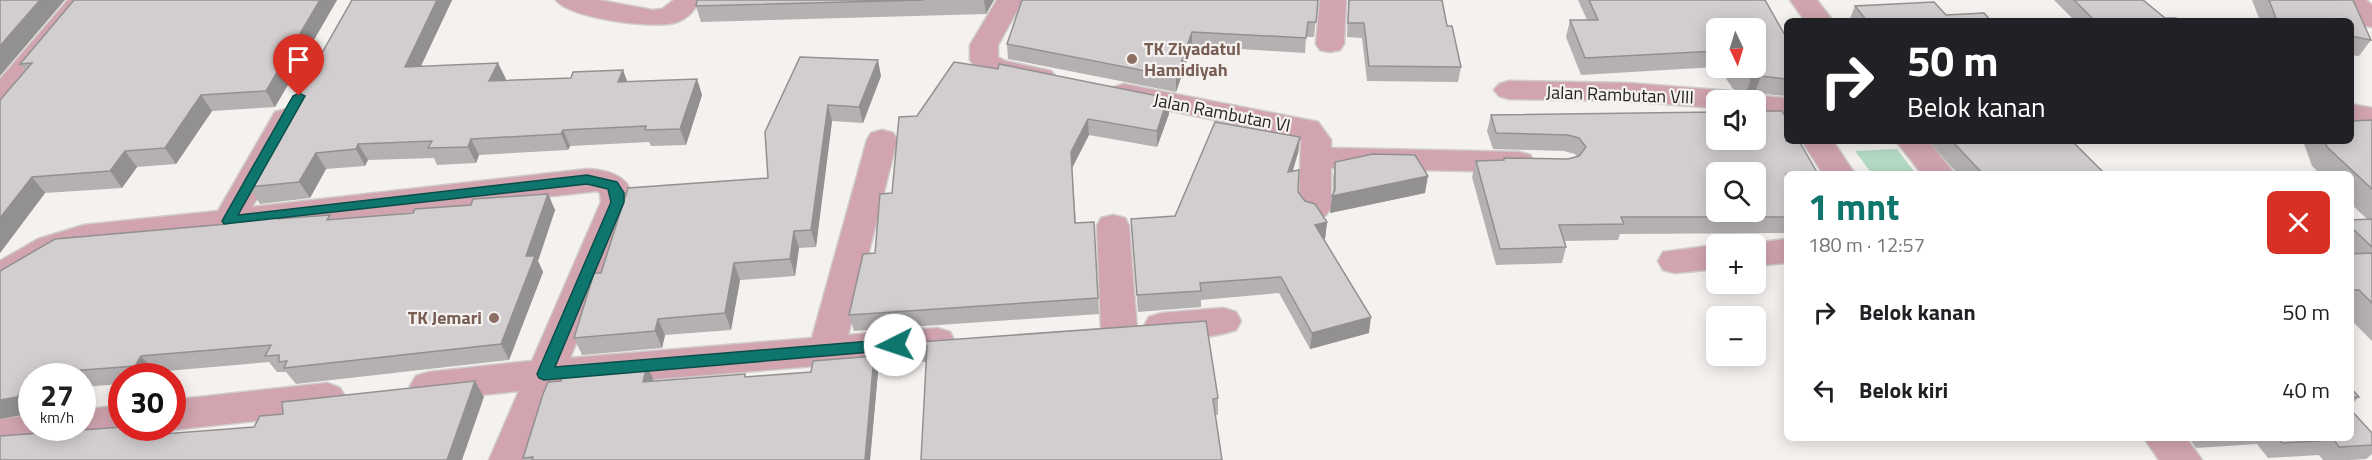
<!DOCTYPE html>
<html lang="id">
<meta charset="utf-8">
<style>
body{margin:0;font-family:"Titillium Web",sans-serif;background:#f6f6f6;color:#202124;height:100vh;display:flex;flex-direction:column;font-size:22px;white-space:nowrap}
*{box-sizing:border-box;margin:0}
p{font-size:20px;color:#757577}
.icon{flex:none;width:33px;height:33px;fill:none;stroke:currentColor;stroke-width:2;stroke-linecap:round;stroke-linejoin:round}
.map{position:relative;flex:1;overflow:hidden}
.side{position:absolute;left:1784px;top:171px;width:570px;height:270px;display:flex;flex-direction:column;background:#fff;border-radius:9px;box-shadow:0 3px 15px #0003}
.side>*{flex:none}
.guide{position:absolute;left:1784px;top:18px;width:570px;height:126px;border-radius:9px;box-shadow:0 3px 15px #0003;background:#202124;color:#fff;overflow:hidden}
.needle{width:39px;rotate:176deg}
.controls{position:absolute;left:1706px;top:18px;display:grid;gap:12px}
.controls a{display:grid;place-items:center;width:60px;height:60px;border-radius:9px;background:#fff;box-shadow:0 3px 15px #0003;font-size:30px}
.speed{position:absolute;left:18px;top:363px;display:flex;gap:12px;font-size:30px;font-weight:700;text-align:center}
.speed>*{display:grid;place-content:center;width:78px;height:78px;border-radius:50%;background:#fff;box-shadow:0 3px 15px #0003;line-height:1}
.speed small{font-size:15px;font-weight:400}
.speed .limit{border:9px solid #d22;background:#fff;color:#111}
.pin{position:absolute;display:grid;place-items:center;width:51px;height:51px;color:#fff;margin:-62px -26px;border-radius:50% 50% 50% 0;rotate:-45deg;box-shadow:0 0 6px #0007}
.pin .icon{rotate:45deg}
.me{position:absolute;width:66px;margin:-33px;rotate:266deg;stroke-linejoin:round;filter:drop-shadow(0 0 4px #0008)}
.turn{display:flex;align-items:center;gap:21px;height:126px;padding:0 24px;font-size:27px}
.turn .icon{width:78px;height:78px;stroke-width:2.5}
.turn b{display:block;font-size:42px;line-height:51px}
.round{display:grid;place-items:center;flex:none;width:63px;height:63px;border-radius:9px;background:#f6f6f6}
.head{display:flex;align-items:center;justify-content:space-between;height:102px;padding:0 24px}
h1{font-size:36px;font-weight:700;line-height:45px;color:#0f766e}
ul{padding:0;list-style:none}
li{display:flex;align-items:center;gap:18px;height:78px;padding:0 24px}
li div{flex:1}
li b{display:block;font-size:22px}
li em{font-style:normal}
.map>svg:first-child{display:block}
.green{fill:#b5dbc5}
.lines{fill:none;stroke-linecap:round;stroke-linejoin:round}
.minor-casing{stroke:#cfccca;stroke-width:3}
.minor{fill:#d1a4af;fill-rule:evenodd}
.wall{fill:#b5b1b3}
.shaded-wall{fill:#939092}
.building{fill:#d2ced0;stroke:#939092;stroke-width:1.5;fill-rule:evenodd}
.route{fill:#0f766e;stroke:#0a4d48;stroke-width:1.5}
.education-dot{fill:#8d6e63;stroke:#f4f1ef;stroke-width:2}
.labels{text-anchor:middle;stroke-width:4.5;stroke-linejoin:round;paint-order:stroke}
.education-label{font-size:18px;font-weight:bold;fill:#785e54;stroke:#f4f1ef;text-anchor:start}
.street-label{font-size:18px;fill:#252423;stroke:#f4f1ef}
</style>
<div class="map">
<svg width="2372" height="460" viewBox="0 0 2372 460">
<rect width="100%" height="100%" fill="#f4f1ef"/>
<path class="green" d="M1897 149 1916 174H1872L1855 151Z"/>
<g class="lines">
<g class="minor-casing">
<path id="minor" d="M68 0H96L10 103 0 106V79Z
M556 0H599L652 10 662 9 674 0H700C694 10 689 18 677 22 656 30 568 18 556 0Z
M997 0H1023L998 45V57L1005 61 1051 71 1056 77 1051 83C1031 88 982 78 970 60V45Z
M1320 0H1346L1344 44 1340 50 1330 52 1320 50 1316 44Z
M1790 0H1817L1833 21H1805Z
M2336 0H2366L2372 5V27L2362 25Z
M1509 81 1628 83 1730 91 1740 93 1744 98 1755 95 1786 98V116L1755 113V100H1716V108L1628 101 1509 99 1499 96 1494 90 1499 84Z
M1124 84 1318 122 1331 140V148L1519 152 1530 155 1535 162 1530 169 1519 172 1331 168V207L1326 215 1315 218 1304 215 1299 207 1301 141 1297 137 1114 99 1109 93 1114 87Z
M2350 104 2372 108V128L2350 123Z
M286 109 297 112 301 119 252 207 587 169C609 170 632 176 633 202L570 358 812 338 867 140 871 133 882 130 893 133 897 140 848 335 937 328 950 332 955 342 950 352 937 356 558 387 529 460H489L519 391 429 400 416 396 410 386 416 376 429 372 532 361 601 202 600 193 597 191 85 249 62 255 12 286 0 289V261L38 239 84 225 218 211 275 112Z
M1802 141H1833L1855 174H1823Z
M1896 141H1928L1955 174H1922Z
M1113 215 1125 218 1129 226 1137 329 1132 338 1119 342 1106 338 1101 329 1097 226 1101 218Z
M1786 239V263L1755 266V244H1747Z
M1716 245V269L1675 273 1663 270 1658 261 1663 252Z
M1223 308 1236 312 1241 321 1236 330C1211 338 1174 343 1149 335L1144 326 1149 317 1162 313Z
M327 383 340 388 346 398 340 408 327 413 172 430 164 428H172V400Z
M122 405V428H137L135 431 82 440 71 437 56 443 0 449V419L32 415V428H82V410Z
M2144 438H2186L2202 460H2159Z"/>
</g>
<use href="#minor" class="minor"/>
</g>
<path class="wall" d="M337 0 275 107 212 111 176 164 137 167 122 188 45 193 0 253 26 71 20 64Z
M352 0H452L421 66 506 79 505 81 628 82 697 79 702 95 686 145 651 146 649 142 570 146 568 150 479 155 476 163 437 165 434 158 368 160 365 166 326 169 310 198 260 204 249 187 265 161 263 157Z
M697 0H994L986 14 701 22 696 6Z
M1318 0 1314 37H1306L1305 53 1192 46 1176 92 1008 59 1007 44Z
M1348 0H1442L1447 26 1461 67 1458 82 1367 81 1362 38 1347 37Z
M1578 0H1765L1786 37V97V96L1755 93 1745 95 1733 89 1719 68H1755L1716 28V67L1581 75 1566 37 1570 20H1587Z
M2054 0H2143L2165 18 2180 21H2075Z
M2252 0H2353L2371 40 2359 56 2350 55V21H2260Z
M1855 6 1946 15 1991 21H1849Z
M881 76 863 123 832 121 816 247 799 248 795 276 740 280 731 330 665 335 662 348 582 355 574 338 768 178 765 132Z
M1169 114 1157 147 1089 135 1072 168 1076 223 1094 222 1099 314 854 331 849 315 875 253 892 193 899 117Z
M1491 115 1786 174V233L1620 234 1618 240 1564 241 1566 247 1562 263 1496 265 1472 177 1476 161 1503 160 1504 158 1568 159 1577 157 1575 154 1564 151 1493 149 1487 131Z
M2372 120V341L2350 319V220L2367 219 2350 203V174H2320L2312 166 2303 141H2350Z
M1300 137 1298 153 1293 171 1298 192 1305 201 1327 222 1325 239H1323L1369 333 1310 349 1279 293 1201 300V307L1138 312 1131 219 1175 216Z
M1928 141H2072L2105 174H1958Z
M1335 162 1425 193 1330 213 1332 196 1333 193V179Z
M548 194 555 210 538 261 543 272 509 360 296 384 286 372H277L269 362 155 372 152 376H122V384L82 387V376H32V413L0 419V271L227 224 283 211 288 218 330 215 332 220 413 213Z
M1206 321 1218 398V415L926 362 895 360 891 344Z
M878 372 870 460H524L523 458 654 381 745 374 746 377Z
M2350 387 2359 397 2350 406Z
M2372 433V454L2366 459 2349 460H2323L2319 455 2268 458 2257 444 2196 448 2189 438H2350Z"/>
<path class="shaded-wall" d="M40 0H65L0 76V46Z
M320 0H337L275 107 266 91Z
M437 0H452L413 83 405 67Z
M984 0H994L986 14Z
M1192 32V46L1176 92V77Z
M878 60 881 76 863 123 859 107Z
M498 63 506 79 496 98 489 81Z
M623 70 629 86 618 82Z
M1761 76 1755 93 1745 95 1751 79Z
M697 79 702 95 686 145 680 129Z
M201 95 212 111 176 164 165 148Z
M1168 98 1169 114 1157 147V131Z
M828 105 832 121 816 247 811 230Z
M1088 119 1089 135 1072 168 1071 152Z
M563 130 570 146 568 150 561 134Z
M1300 137 1298 153 1287 188 1288 172Z
M471 139 479 155 476 163 468 147Z
M358 144 368 160 365 166 356 149Z
M125 151 137 167 122 188 110 171Z
M316 153 326 169 310 198 299 182Z
M1428 176 1425 193 1330 213 1332 196Z
M32 177 45 193 0 253V218Z
M548 194 555 210 538 261 543 272 509 360 501 344 526 256Z
M283 211 294 227 278 219Z
M1327 222 1325 239 1313 242 1315 225Z
M794 231 799 248 795 276 790 259Z
M734 263 740 280 731 330 725 313Z
M1371 317 1369 333 1310 349 1312 333Z
M658 319 665 335 662 348 655 331Z
M141 356 155 372 152 376H144L135 366Z
M874 356 878 372 870 460H865Z
M647 365 654 381 643 382Z
M32 374 34 376H32V413L0 419V400Z
M475 381 484 397 462 460H447Z
M155 428H160L171 440 150 435Z"/>
<path class="building" d="M0 0H40L0 46Z
M74 0H320L266 91 201 95 165 148 125 151 110 171 32 177 0 218V100L32 63 20 64Z
M352 0H437L405 67 498 63 489 81 571 78 573 72 623 70 618 82 697 79 680 129 645 130 646 126 563 130 561 134 471 139 468 147 428 148 432 141 358 144 356 149 316 153 299 182 249 187 268 156 263 157Z
M697 0H923L696 6Z
M1022 0H1318L1316 22H1308L1306 38 1192 32 1176 77 1007 44Z
M1349 0H1442L1447 26H1452L1461 67 1369 66 1364 23H1348Z
M1589 0H1765L1786 37V79L1761 76 1751 79 1739 73 1736 68H1755V28H1716V51L1585 58 1570 20H1598Z
M2074 0H2143L2165 18H2176L2180 21H2095Z
M2269 0H2353L2371 40 2350 36V21H2277Z
M1934 2 1946 15 1984 13 1991 21H1867L1855 6Z
M800 57 878 60 859 107 828 105 811 230 794 231 790 259 734 263 725 313 658 319 655 331 574 338 594 273H601L628 188 768 178 765 132Z
M954 62 998 69 999 64 1168 98 1157 131 1088 119 1071 152 1075 223 1094 222 1098 298 849 315 863 254 875 253 880 194 892 193 899 117 917 116Z
M1755 111H1782L1786 118V141H1799L1818 174H1786V217H1621L1624 224 1559 225 1566 247 1500 249 1476 161 1504 160V158L1568 159 1579 156 1586 147 1579 138 1568 135 1496 133 1491 115 1716 112V140H1755ZM1716 172H1755V212H1716Z
M2372 120V189L2327 147 2325 141H2350V121Z
M1215 122 1300 137 1288 172 1299 170 1298 192 1305 201 1315 204 1327 222 1315 225 1371 317 1312 333 1281 277 1200 283 1201 291 1137 295 1131 219 1175 216Z
M1952 141H2072L2105 174H1983Z
M1373 154 1415 155 1428 176 1332 196 1335 190V162Z
M548 194 526 256H535L501 344 284 368 287 361 279 362V355L265 356 271 345 141 356 135 366 32 374 17 397 0 400V271L55 239 227 224 231 217 283 211 278 219 330 215 327 220 413 213 415 209 471 205 473 199Z
M2372 219V247L2350 226V220Z
M2372 253V303L2359 290H2350V254Z
M1206 321 1218 398 1213 399 1222 460H921L927 346 891 344Z
M874 356 865 460H532L533 457 523 458 543 394 548 382 561 381 564 372 647 365 643 382 745 374V377L811 372 813 361Z
M475 381 447 460H0V436L122 427V428H155L150 435 254 427 260 416 283 414 282 402Z
M2350 387 2359 397H2350Z
M2350 409 2372 433V445L2339 447 2334 440 2282 443 2278 438H2350Z"/>
<path class="route" d="M299 93 305 96 238 215 587 175 617 182 624 193V202L555 367 895 339 902 345 895 350 544 380 539 378 537 374 611 202 608 189 587 184 224 224 222 221 293 96Z"/>
<g class="education-dot">
<circle cx="1132" cy="59" r="6"/>
<circle cx="494" cy="318" r="6"/>
</g>
<g class="labels">
<g class="education-label">
<text x="1144" y="55">TK Ziyadatul<tspan x="1144" dy="21">Hamidiyah</tspan></text>
<text x="482" y="324" text-anchor="end">TK Jemari</text>
</g>
<g class="street-label">
<text transform="translate(1620 95) rotate(2)" y="6">Jalan Rambutan VIII</text>
<text transform="translate(1222 113) rotate(11)" y="6">Jalan Rambutan VI</text>
</g>
</g>
</svg>
<div class="controls">
<a><svg class="needle" viewBox="-14 -14 28 28"><path d="M0-13l5 13h-10z" fill="#e53935"/><path d="M0 13l5-13h-10z" fill="#757577"/></svg></a>
<a><svg class="icon" aria-label="sound" viewBox="0 0 24 24"><path d="M4 9h4l5-4v14l-5-4H4zM17 9q2 3 0 6"/></svg></a>
<a><svg class="icon" aria-label="search" viewBox="0 0 24 24"><circle cx="10" cy="10" r="6"/><path d="M15 15l6 6"/></svg></a>
<a>+</a>
<a>−</a>
</div>
<div class="speed"><div>27<small>km/h</small></div><div class="limit">30</div></div>
<div class="pin" style="left:299px;top:96px;background:#d93025"><svg class="icon" aria-label="arrive" viewBox="0 0 24 24"><path d="M6 21V4h12l-3 4 3 4H6"/></svg></div>
<svg class="me" style="left:895px;top:345px" viewBox="-20 -20 40 40"><circle r="19" fill="#fff"/><path d="M0-13L10 11 0 6-10 11z" fill="#0f766e"/></svg>
<div class="guide">
<div class="turn"><svg class="icon" aria-label="right" viewBox="0 0 24 24"><path d="M7 20v-9h11M14 6l5 5-5 5"/></svg><div><b>50 m</b>Belok kanan</div></div>
</div>
<section class="side">
<div class="head"><div><h1>1 mnt</h1><p>180 m · 12:57</p></div><a class="round" style="background:#d93025;color:#fff"><svg class="icon" aria-label="close" viewBox="0 0 24 24"><path d="M6 6l12 12M18 6L6 18"/></svg></a></div>
<ul>
<li><svg class="icon" aria-label="right" viewBox="0 0 24 24"><path d="M7 20v-9h11M14 6l5 5-5 5"/></svg><div><b>Belok kanan</b></div><em>50 m</em></li>
<li><svg class="icon" aria-label="left" viewBox="0 0 24 24"><path d="M17 20v-9H6M10 6l-5 5 5 5"/></svg><div><b>Belok kiri</b></div><em>40 m</em></li>
</ul>
</section>
</div>
